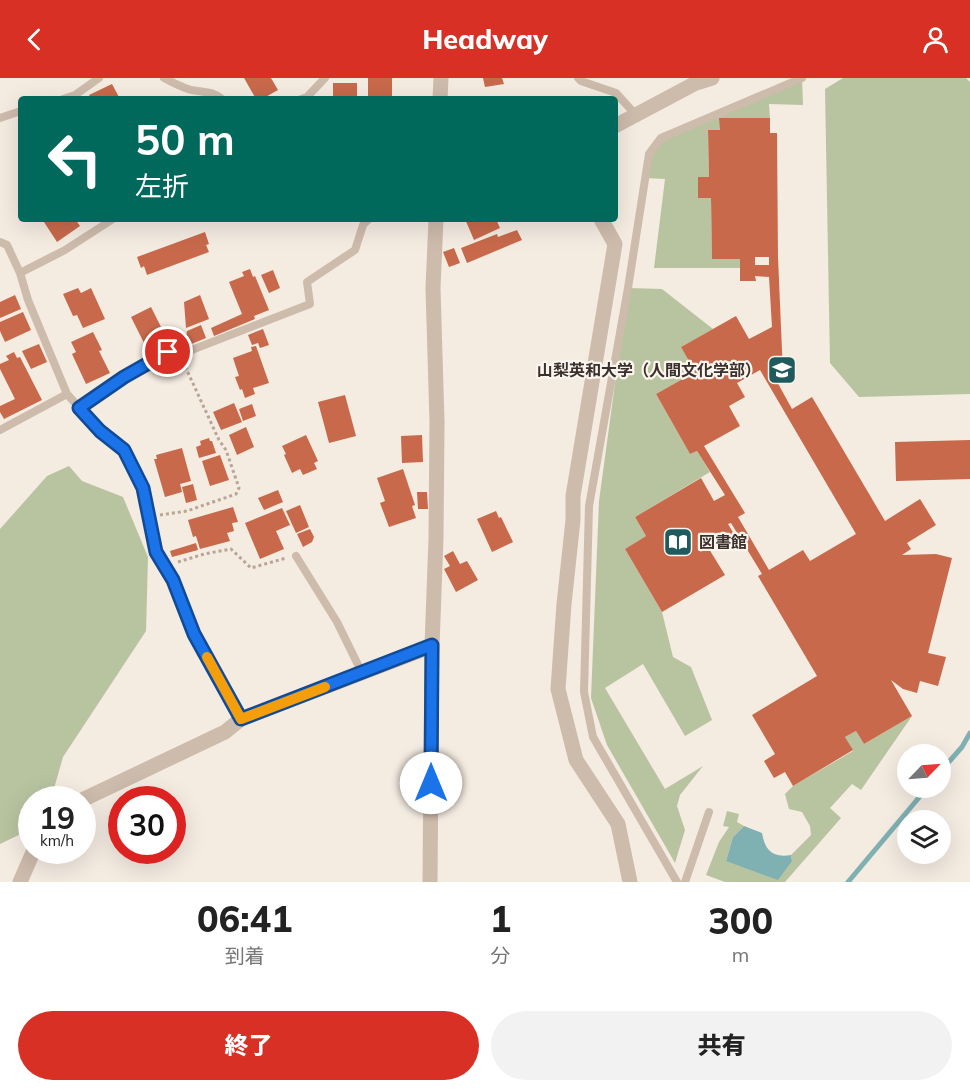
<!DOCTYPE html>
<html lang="ja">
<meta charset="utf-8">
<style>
body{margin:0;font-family:Mulish,"Noto Sans JP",sans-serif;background:#f2f2f2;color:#222;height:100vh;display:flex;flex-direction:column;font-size:22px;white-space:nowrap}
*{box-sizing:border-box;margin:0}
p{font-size:20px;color:#767676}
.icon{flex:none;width:33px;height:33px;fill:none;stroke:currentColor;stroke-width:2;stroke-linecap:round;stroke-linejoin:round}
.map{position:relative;height:804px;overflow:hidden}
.panel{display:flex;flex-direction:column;background:#fff;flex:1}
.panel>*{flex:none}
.banner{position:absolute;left:18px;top:18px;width:600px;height:126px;border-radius:6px;box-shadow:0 6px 24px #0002;background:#00695c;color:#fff;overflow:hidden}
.needle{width:39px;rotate:65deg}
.tools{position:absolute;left:897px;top:666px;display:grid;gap:12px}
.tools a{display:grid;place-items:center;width:54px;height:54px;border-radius:50%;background:#fff;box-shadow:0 6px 24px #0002;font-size:30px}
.speed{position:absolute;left:18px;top:708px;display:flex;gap:12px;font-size:30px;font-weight:700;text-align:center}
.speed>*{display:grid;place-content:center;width:78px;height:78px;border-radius:50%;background:#fff;box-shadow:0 6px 24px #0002;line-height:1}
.speed small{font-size:15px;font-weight:400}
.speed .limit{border:9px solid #d22;background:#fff;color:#111}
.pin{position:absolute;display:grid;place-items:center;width:51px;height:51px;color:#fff;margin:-26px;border:3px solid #fff;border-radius:50%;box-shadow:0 2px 6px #0007}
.me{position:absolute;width:66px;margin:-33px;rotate:0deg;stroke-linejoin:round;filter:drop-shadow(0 0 4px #0008)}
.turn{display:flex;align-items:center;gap:21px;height:126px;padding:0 18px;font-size:27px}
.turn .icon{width:78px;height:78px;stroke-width:2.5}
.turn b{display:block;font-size:42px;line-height:51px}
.eta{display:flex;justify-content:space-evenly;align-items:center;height:102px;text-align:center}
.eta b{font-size:36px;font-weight:800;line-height:42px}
.button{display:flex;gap:12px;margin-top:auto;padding:12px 18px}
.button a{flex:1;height:69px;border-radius:36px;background:#d93025;color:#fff;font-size:24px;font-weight:800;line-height:69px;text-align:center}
.button a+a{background:#f2f2f2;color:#222}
header{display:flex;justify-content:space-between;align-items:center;height:78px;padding:0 18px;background:#d93025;color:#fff;font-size:27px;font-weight:800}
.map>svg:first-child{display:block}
.green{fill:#b8c4a0}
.water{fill:#7fb0b2}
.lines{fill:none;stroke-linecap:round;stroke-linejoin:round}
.stream{stroke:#7fb0b2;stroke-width:5}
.building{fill:#c8694b;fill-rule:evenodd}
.path{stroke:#b9a596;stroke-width:3;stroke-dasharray:3 3;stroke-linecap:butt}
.service{stroke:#cdbbac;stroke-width:8}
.minor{stroke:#cdbbac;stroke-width:15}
.route-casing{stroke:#114b97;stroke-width:15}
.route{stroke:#1a73e8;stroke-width:10}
.slow{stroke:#f59e0b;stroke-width:10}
.labels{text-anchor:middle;stroke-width:4.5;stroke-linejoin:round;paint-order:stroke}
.poi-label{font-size:16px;font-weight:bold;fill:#3b302b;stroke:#fbf5ee;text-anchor:end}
</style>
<header><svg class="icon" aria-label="back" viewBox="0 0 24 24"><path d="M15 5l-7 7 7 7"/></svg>Headway<svg class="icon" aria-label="person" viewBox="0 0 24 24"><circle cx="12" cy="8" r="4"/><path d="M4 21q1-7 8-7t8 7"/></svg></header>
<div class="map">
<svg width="970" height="804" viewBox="0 0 970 804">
<rect width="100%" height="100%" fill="#f4ebe1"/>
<path class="green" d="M802 0 803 27 769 26 770 40H720V52L708 53 709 99H698V120H711L712 181H740V190H654L665 101 645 100 649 76 661 60Z
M843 0H966L970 4V316L859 319 830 285 825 11Z
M628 210 662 211 713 251 681 269 695 294 656 316 690 376 697 373 710 394 635 439 646 458 625 471 662 534 673 579 691 589 712 642 685 658 643 586 605 610 665 711 703 688 680 717 677 728 685 752 675 785 607 667 591 620 599 423Z
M69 388 82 403 123 419 148 479 146 553 63 679 51 721 32 722 31 751 0 766V451L47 398Z
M912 638 861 712 852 706 830 730 841 740 785 804H725L706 797 719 764 729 749 723 748 727 733 739 736 737 744 744 748 733 759 726 783H792L791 777 811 757 810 748 802 734 789 731 785 716 793 708 853 673 845 659 856 653 864 666Z"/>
<path class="water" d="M744 748 762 755C765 773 773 780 791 777L792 783 778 802 726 783 733 759Z"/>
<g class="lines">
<path class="stream" d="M940 694 962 669 970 655
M848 804 927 710"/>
</g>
<path class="building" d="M244 0H271L278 12 262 21H256Z
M368 0H392V21H368Z
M483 0H502L504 6 485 9Z
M333 5H357V21H333Z
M112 6 120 21H91L89 17Z
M719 40H770V55H777L778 179 783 296 775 300 792 331 812 319 885 443 920 421 936 447 907 465 911 471 902 477 936 476 952 480 928 575 946 579 938 608 920 603 917 615 903 611 891 602 912 638 864 666 856 653 845 659 853 672 793 708 785 694 774 700 764 683 775 676 752 637 817 598 758 498 762 496 731 445 728 446 734 456 709 471 725 497 662 534 625 471 646 458 635 439 701 400 714 423 725 417 697 373 690 376 656 316 695 294 681 269 736 238 749 261 772 249 769 199 755 198 756 203H740V181H712L711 120H698V99H709L708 52H720ZM755 179H769V187H755ZM760 292 856 456 810 483 803 472 769 492 738 439 745 435 704 368 740 348 729 328 745 319 737 305Z
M42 141H75L80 148 57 164Z
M465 141H496L500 150 474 162Z
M517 152 522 162 467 185 461 170 497 156 498 159Z
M205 154 209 166 206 167 209 174 147 197 144 188 141 190 137 179Z
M454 170 460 185 449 189 443 174Z
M250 191 253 199 255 198 269 232 254 238 255 241 214 258 211 250 242 236 229 204 244 198 242 194Z
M273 192 280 210 269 215 261 197Z
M78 210 81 215 91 210 105 241 83 250 77 237 73 238 63 216Z
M15 217 21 231 0 240V224Z
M200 217 209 241 186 250 184 224Z
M151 229 167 261 147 271 131 239Z
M23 234 31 252 5 264 0 253V244Z
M201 247 206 260 189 267 186 259 187 253Z
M263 251 269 267 260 270 258 265 252 267 248 257Z
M93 254 102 272 99 273 110 295 86 306 72 276 76 274 71 264Z
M39 266 47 284 31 291 22 273Z
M256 268 269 305 253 310 255 316 245 320 242 311 240 312 235 299 239 298 233 280 252 273 251 269Z
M14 274 17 280 20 279 42 322 4 341 0 334V328L15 321 0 291V286L9 282 6 278Z
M345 317 356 358 329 365 318 324Z
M234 325 242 344 221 352 213 334Z
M252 326 256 338 243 343 239 331Z
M246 349 254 369 237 377 229 357Z
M306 357 318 383 314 385 317 391 303 397 300 391 292 395 284 377 286 376 282 368Z
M422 357 423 384 402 385 401 358Z
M209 360 210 363H212L216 375 199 380 196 369 201 367 200 363Z
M970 362V401L896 403 895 364Z
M182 370 191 403 180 406 182 414 165 419 154 381H157L156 377Z
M220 377 229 402 210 408 202 383Z
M403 391 415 427 412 428 416 440 389 449 380 425 385 423 377 400Z
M193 406 197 422 186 425 182 409Z
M278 412 283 424 264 432 258 420Z
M417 414H427L428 431H418Z
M300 427 309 449 296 455 286 433Z
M233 429 238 444 232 445 234 453 227 455 230 463 200 471 196 458 193 459 188 442Z
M282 430 290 447 276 453 284 471 260 481 245 445Z
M496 433 499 440 501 439 513 464 492 474 477 441Z
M310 451 314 459 312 464 303 469 297 456Z
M196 465 198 472 172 479 170 473Z
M453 473 460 486 467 483 478 502 456 514 444 491 450 488 444 478Z"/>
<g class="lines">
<path class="path" d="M160 437 187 433 236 416 239 410 226 372 219 362 184 286
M178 484 204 476 231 471 251 490 286 480"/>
<path class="service" d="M164 0C172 4 179 8 188 11 200 15 212 12 222 21
M578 0 581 3 616 15 635 36
M63 21 75 17 99 0
M301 21 307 19 325 0
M0 40 21 33
M0 164 7 167 20 195 28 222 67 316 100 353 124 372 143 410 156 474 173 502 194 556 241 641
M20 195 65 172 113 141
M79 330 124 299 168 275 189 273 310 226 307 204 355 172 363 147 369 141
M0 352 67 316
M296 478 337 544 362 595
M677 804 593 659 584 614 589 428 628 210 649 76 661 60 802 0
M685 804 709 734"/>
<path class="minor" d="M440 21 441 0
M615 48 696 5 712 0
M601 141 615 166 573 418V442L564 526 558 611 576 682 618 746 630 804
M82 722 225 654 241 641 432 568
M20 804 34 772
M430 804 432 568 436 460 437 344 433 210 436 141"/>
</g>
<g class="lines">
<g class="route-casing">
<path id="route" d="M168 274 124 299 79 330 100 353 124 372 143 410 156 474 173 502 194 556 241 641 432 567 431 705"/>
</g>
<use href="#route" class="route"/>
<path class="slow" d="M207 579 241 641 325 609"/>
</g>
<defs>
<g id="university-square" transform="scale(1.5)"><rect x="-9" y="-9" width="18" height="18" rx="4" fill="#1f5a5e" stroke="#fbf5ee"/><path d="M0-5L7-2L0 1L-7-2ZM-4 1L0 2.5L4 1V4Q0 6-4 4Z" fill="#fff"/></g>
<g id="library-square" transform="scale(1.5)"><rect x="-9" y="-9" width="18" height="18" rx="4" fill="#1f5a5e" stroke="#fbf5ee"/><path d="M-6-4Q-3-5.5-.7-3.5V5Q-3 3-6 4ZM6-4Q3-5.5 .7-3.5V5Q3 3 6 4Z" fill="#fff"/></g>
</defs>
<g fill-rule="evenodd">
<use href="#university-square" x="782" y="292"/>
<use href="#library-square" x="678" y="464"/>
</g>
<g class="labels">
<g class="poi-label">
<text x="761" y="298">山梨英和大学（人間文化学部）</text>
<text x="699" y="470" text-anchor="start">図書館</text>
</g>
</g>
</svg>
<div class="tools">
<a><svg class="needle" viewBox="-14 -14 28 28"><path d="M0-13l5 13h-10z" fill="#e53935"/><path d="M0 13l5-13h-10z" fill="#767676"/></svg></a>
<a><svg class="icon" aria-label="layers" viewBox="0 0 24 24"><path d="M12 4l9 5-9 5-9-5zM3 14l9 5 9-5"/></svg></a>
</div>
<div class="speed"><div>19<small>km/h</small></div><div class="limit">30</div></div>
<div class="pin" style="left:168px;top:274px;background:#d93025"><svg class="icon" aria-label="arrive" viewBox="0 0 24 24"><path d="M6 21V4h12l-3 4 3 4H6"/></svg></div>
<svg class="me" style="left:431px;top:705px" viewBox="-20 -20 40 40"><circle r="19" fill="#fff"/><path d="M0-13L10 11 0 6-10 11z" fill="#1a73e8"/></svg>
<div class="banner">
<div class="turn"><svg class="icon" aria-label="left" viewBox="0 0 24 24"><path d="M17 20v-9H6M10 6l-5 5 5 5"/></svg><div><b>50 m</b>左折</div></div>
</div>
</div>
<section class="panel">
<div class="eta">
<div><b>06:41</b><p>到着</p></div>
<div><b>1</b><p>分</p></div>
<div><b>300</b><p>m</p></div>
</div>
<div class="button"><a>終了</a><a>共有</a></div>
</section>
